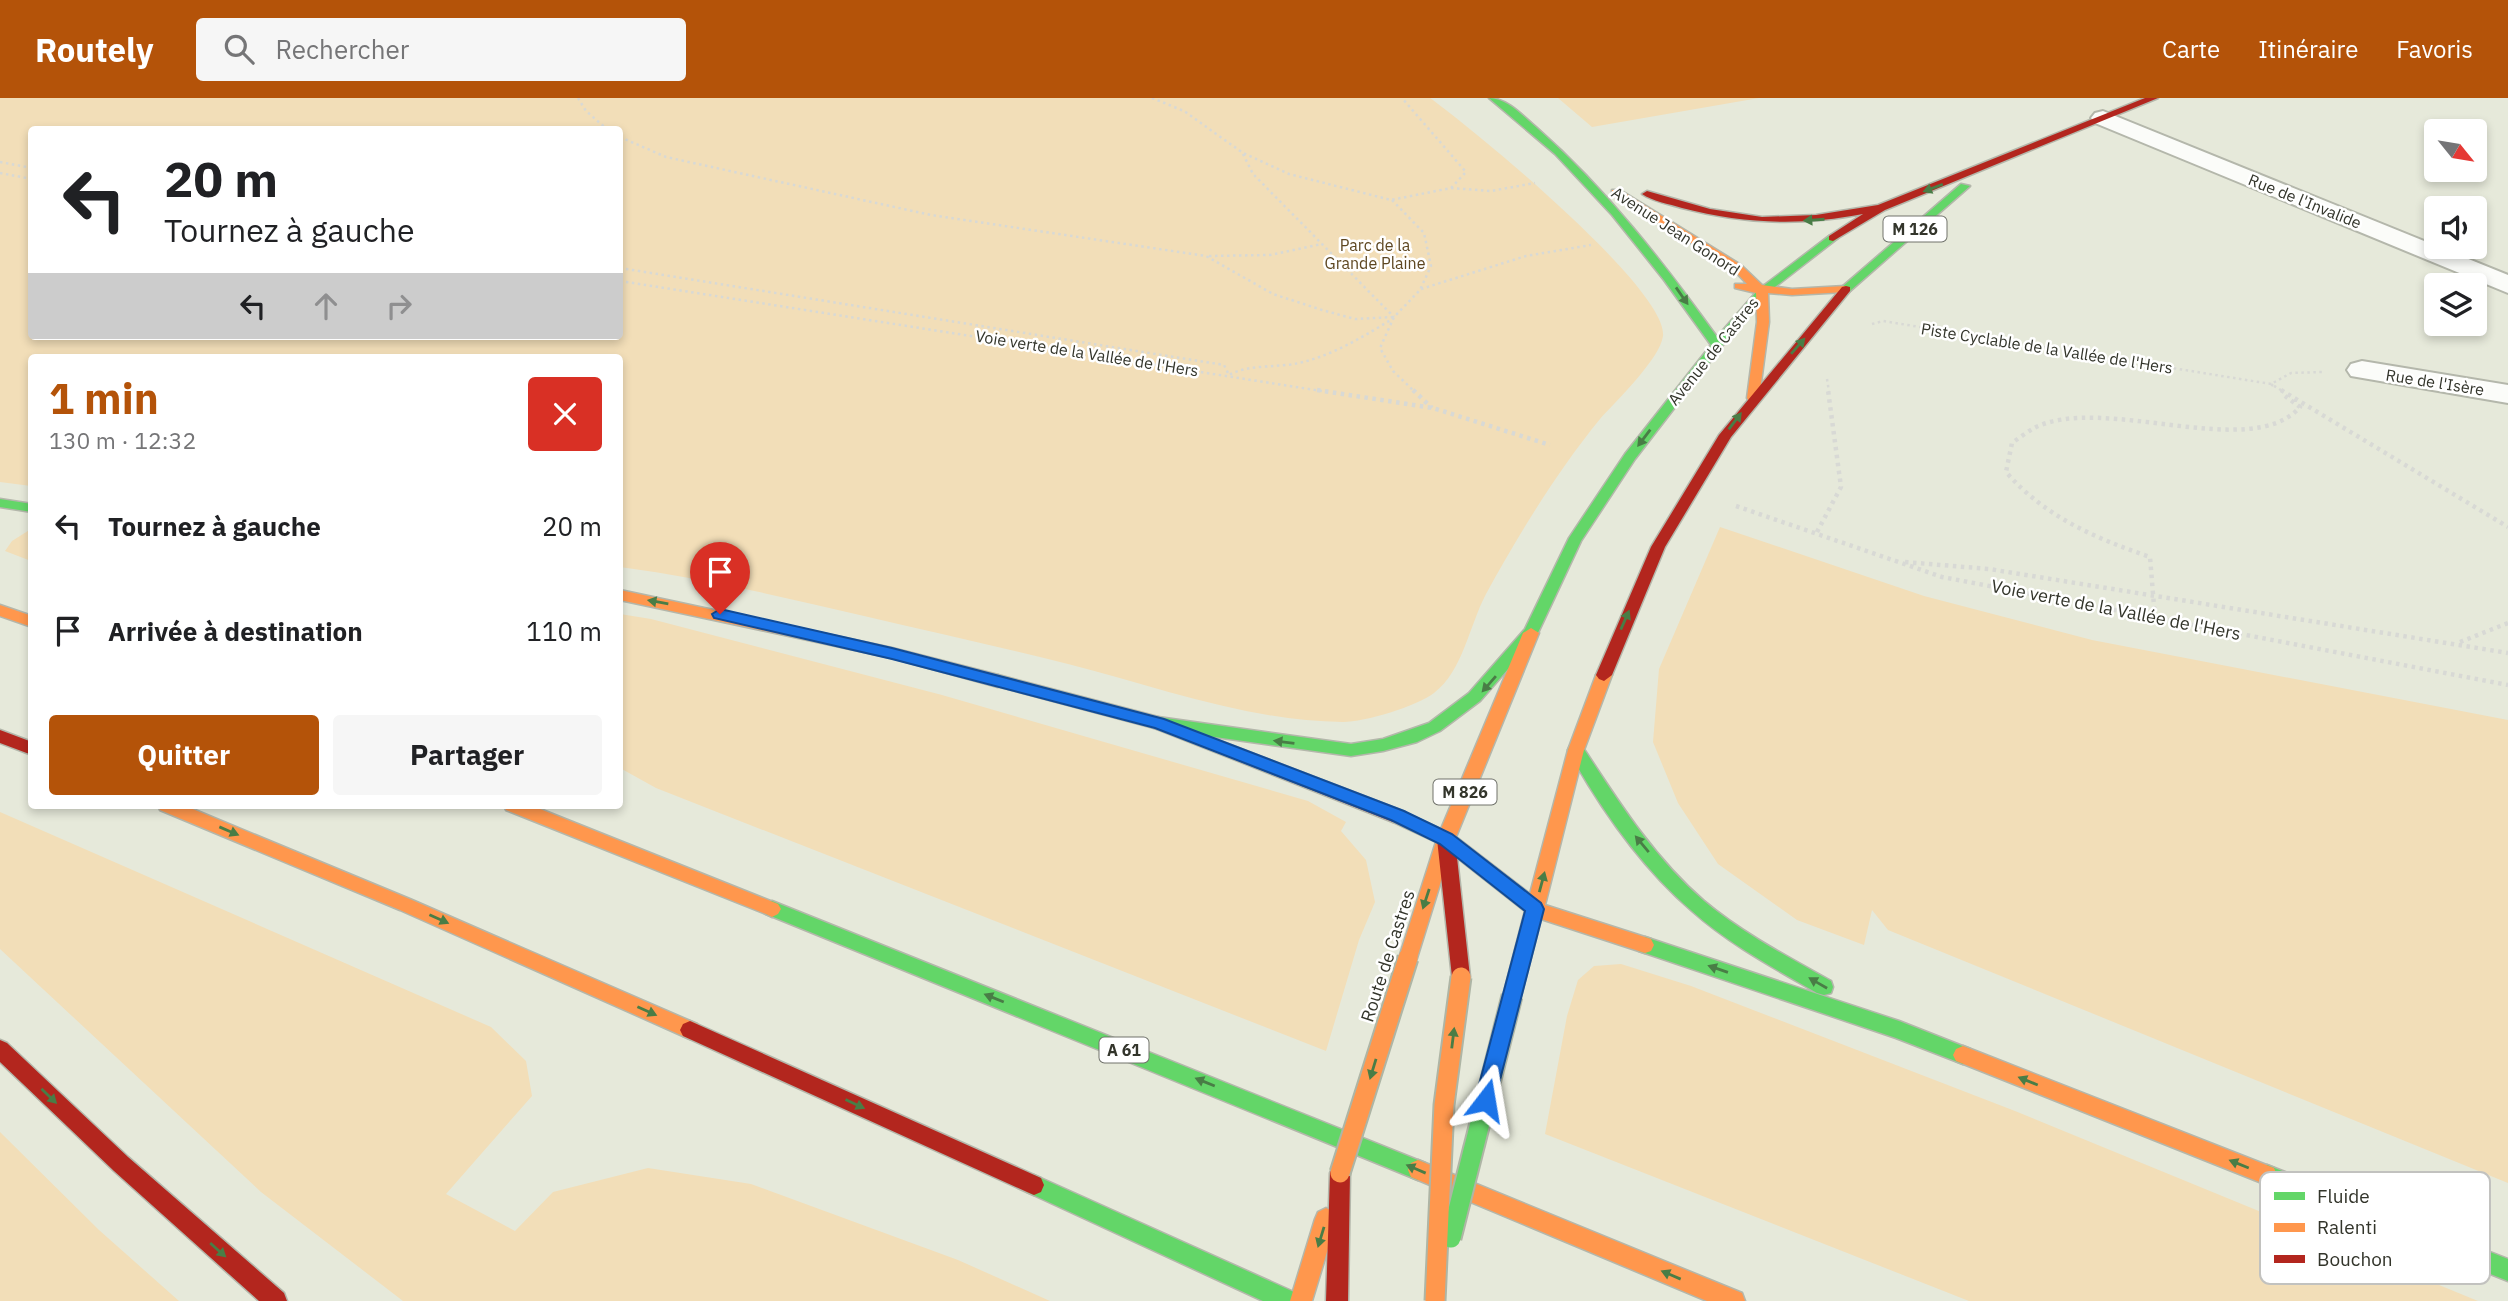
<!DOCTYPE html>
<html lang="fr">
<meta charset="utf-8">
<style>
body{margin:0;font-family:"IBM Plex Sans",sans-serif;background:#f6f6f6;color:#202124;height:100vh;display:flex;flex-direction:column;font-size:26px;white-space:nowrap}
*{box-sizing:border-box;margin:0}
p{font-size:23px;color:#757577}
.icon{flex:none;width:38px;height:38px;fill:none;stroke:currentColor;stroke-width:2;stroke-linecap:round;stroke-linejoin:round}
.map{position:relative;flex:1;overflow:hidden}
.drawer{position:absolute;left:28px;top:256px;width:595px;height:455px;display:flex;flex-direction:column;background:#fff;border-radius:7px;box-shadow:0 4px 10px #0003}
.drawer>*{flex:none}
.banner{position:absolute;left:28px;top:28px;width:595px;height:214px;border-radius:7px;box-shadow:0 4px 10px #0003;background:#fff;color:#202124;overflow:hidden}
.needle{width:46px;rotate:120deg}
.controls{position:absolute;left:2424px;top:21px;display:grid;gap:14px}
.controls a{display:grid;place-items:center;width:63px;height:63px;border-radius:7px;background:#fff;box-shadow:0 4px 10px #0003;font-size:35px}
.pin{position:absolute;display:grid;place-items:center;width:60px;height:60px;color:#fff;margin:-72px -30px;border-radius:50% 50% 50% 0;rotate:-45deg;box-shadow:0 0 7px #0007}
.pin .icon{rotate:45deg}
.me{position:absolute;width:77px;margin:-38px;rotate:14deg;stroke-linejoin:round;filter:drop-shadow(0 0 5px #0008)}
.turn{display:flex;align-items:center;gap:24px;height:147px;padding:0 21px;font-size:32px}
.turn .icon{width:91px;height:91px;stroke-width:2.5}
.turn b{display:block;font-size:49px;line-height:60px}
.lanes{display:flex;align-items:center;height:66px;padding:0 21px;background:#0003;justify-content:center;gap:35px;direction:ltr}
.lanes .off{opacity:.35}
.round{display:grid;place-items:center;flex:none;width:74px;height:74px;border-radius:7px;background:#f6f6f6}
.overview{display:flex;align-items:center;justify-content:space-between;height:119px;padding:0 21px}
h1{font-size:42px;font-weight:700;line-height:52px;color:#b45309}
.cta{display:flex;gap:14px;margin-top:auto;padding:14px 21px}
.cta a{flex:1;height:80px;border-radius:7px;background:#b45309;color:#fff;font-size:28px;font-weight:700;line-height:80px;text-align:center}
.cta a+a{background:#f6f6f6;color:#202124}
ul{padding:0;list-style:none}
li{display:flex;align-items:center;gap:21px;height:105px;padding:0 21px}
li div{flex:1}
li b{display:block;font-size:26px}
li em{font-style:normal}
header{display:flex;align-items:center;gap:42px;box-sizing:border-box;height:98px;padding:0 35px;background:#b45309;color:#fff}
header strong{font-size:33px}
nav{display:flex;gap:38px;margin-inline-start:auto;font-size:24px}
.search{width:490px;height:63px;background:#f6f6f6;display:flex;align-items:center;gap:18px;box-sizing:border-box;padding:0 24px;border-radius:7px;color:#757577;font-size:26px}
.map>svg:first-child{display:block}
.green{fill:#f2deb8;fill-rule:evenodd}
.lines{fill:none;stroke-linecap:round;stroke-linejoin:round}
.street-casing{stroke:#b4b7ab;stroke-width:4}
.fast-casing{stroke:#b4b7ab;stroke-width:3}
.slow-casing{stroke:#b4b7ab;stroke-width:3}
.jam-casing{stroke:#b4b7ab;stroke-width:3}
.path-far1{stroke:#d8d9d5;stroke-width:2.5;stroke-dasharray:2.5 3.5;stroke-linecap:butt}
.path{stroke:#d8d9d5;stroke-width:4.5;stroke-dasharray:3.5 4.5;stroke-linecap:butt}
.street{fill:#fbfcf9;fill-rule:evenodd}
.fast{fill:#63d668;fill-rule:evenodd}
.slow{fill:#ff974d;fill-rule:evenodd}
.jam{fill:#b3261e;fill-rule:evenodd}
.fast-bridge-casing{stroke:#aeb5a5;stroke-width:23;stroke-linecap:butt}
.slow-bridge-casing{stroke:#aeb5a5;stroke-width:23;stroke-linecap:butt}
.fast-bridge{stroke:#63d668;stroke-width:19}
.slow-bridge{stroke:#ff974d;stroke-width:19}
.oneway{fill:#497d46}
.route{fill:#1a73e8;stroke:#114b97;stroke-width:2}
.labels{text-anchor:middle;stroke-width:5;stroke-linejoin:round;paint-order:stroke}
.far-street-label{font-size:16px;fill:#33352b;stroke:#fff}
.shield{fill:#fff;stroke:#70726b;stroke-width:2}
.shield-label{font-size:16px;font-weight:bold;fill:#33352b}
.far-park-label{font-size:16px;fill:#5d4620;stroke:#fff}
.street-label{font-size:18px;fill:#33352b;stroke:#fff}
.key{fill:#fff;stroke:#c2c2bf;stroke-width:2}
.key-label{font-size:19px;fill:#33352b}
</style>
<header>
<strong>Routely</strong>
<div class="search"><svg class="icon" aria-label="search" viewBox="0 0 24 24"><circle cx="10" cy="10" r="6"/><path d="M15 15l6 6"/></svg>Rechercher</div>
<nav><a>Carte</a><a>Itinéraire</a><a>Favoris</a></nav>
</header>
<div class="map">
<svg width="2508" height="1203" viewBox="0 0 2508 1203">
<rect width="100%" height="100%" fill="#e6e9da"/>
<path class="green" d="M0 0H1430C1472 30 1668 191 1663 238 1660 261 1616 303 1600 321 1556 375 1519 436 1486 496 1469 528 1463 573 1434 595 1417 608 1365 624 1343 624 1247 623 1159 589 1068 566 1000 549 932 534 864 518 783 499 702 480 620 469V259H32L31 388 0 384ZM32 32H620V238H32Z
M1558 0H1759L1592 29Z
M1720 429 1924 498 2092 542 2508 622V1085L1888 832 1872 812 1864 847 1797 822 1718 766 1678 705 1653 644 1659 571Z
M31 431V463L5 453 12 443Z
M620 516 651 521 942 597 1308 703 1346 724 1341 733 1366 762 1375 804 1359 842 1326 953 656 690 620 670Z
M0 714 491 929 526 963 532 998 446 1096 515 1133 553 1094 648 1070 751 1086 958 1162 1050 1203H403L261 1094 0 851Z
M1621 866 1691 888 2015 1013 2478 1203H1969L1545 1036 1567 918 1578 882 1594 868Z
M0 1034 99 1132 179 1203H0Z"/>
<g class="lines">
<g class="street-casing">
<path id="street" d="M2103 13 2508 177V195L2095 25 2091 20 2095 15Z
M2362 263 2508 287V305L2351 278 2347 272 2351 266Z"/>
</g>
<g class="fast-casing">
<path id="fast" d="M1489 0C1507 0 1524 19 1538 31 1607 92 1663 164 1717 239L1758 192 1829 138 1838 140 1766 196 1746 217 1635 361 1581 443 1536 539 1480 603 1440 633 1417 644 1383 653 1351 658 1158 631 993 587 990 583 998 577 1158 619 1351 646 1383 641 1429 625 1469 595 1525 531 1569 440 1625 356 1711 247 1664 182 1612 117 1555 56Z
M1961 86 1970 88 1850 193H1842V189Z
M0 401 32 406V414L0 409Z
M1576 646 1582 648C1618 703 1654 760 1704 803 1742 835 1788 859 1831 883L1833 889 1831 895 1824 897 1817 895C1774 870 1729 846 1692 813 1642 770 1600 710 1568 652L1570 648Z
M772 803 1425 1065 1428 1072 1425 1079 1418 1082 766 816 763 811 766 806Z
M1645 839 1899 923 1970 951 1973 957 1970 963 1963 966 1896 940 1639 853 1636 847 1639 841Z
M2267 1067 2508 1161V1183L2260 1084 2257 1077 2260 1070Z
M1034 1077 1296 1195 1299 1203H1263L1027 1094 1024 1087 1027 1080Z"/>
</g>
<g class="slow-casing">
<path id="slow" d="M1612 92H1620L1741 167 1762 187 1792 191 1845 188 1851 191 1845 194 1792 197 1768 195 1769 224 1759 300 1753 304 1749 303 1747 300 1757 224 1756 195 1735 190V186H1747L1733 171 1612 96Z
M620 492 892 550 998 577 1006 583 998 589 892 560 620 502Z
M0 507 32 518V529L0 518Z
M1531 530 1539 535 1456 739 1530 796 1568 652 1596 577 1604 571 1609 573 1612 577 1584 652 1545 807 1651 841 1654 847 1651 853 1645 855 1541 821 1521 898 1519 904 1512 906 1505 904 1503 898 1525 813 1450 754 1417 860 1415 866 1408 868 1401 866 1399 860 1436 744 1393 724 1391 719 1393 714 1399 712 1441 731 1523 535Z
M158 707H183L412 802 697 926 700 932 697 938 690 941 683 938 400 812 160 712Z
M504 707H530L778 806 781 811 778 816 772 819 766 816 506 712Z
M1963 948 2274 1070 2277 1077 2274 1084 2267 1087 1956 963 1953 957 1956 951Z
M1418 1062 1742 1195 1745 1203H1707L1411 1079 1408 1072 1411 1065Z
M1326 1110 1334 1114 1337 1121 1312 1203H1290L1315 1121 1318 1114Z"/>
</g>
<g class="jam-casing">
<path id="jam" d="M2145 0H2158L1885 112 1833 143 1829 142V138L1863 116C1801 128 1744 126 1682 110 1669 106 1652 103 1642 96L1647 93 1710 111 1762 119 1816 117 1878 107Z
M1846 188 1850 189V193L1731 339 1665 449 1612 577 1604 583 1599 581 1596 577 1651 449 1719 337 1842 189Z
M1158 619 1405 714 1407 719 1405 724H1393L1152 629 1150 625 1152 621Z
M0 632 32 644V657L0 645Z
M1446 734 1452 736 1455 741 1470 879 1468 885 1461 887 1454 885 1452 879 1437 741 1440 736Z
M690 923 1041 1080 1044 1087 1041 1094 1034 1097 1027 1094 683 938 680 932 683 926Z
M0 942 7 945 128 1059 284 1195 287 1203H259L114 1073 0 964Z
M1340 1065 1347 1068 1350 1075 1348 1203H1326L1330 1075 1333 1068Z"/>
</g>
<path class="path-far1" d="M578 0 586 13 608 32
M1152 0 1184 13 1243 55 1289 76 1391 102 1451 90 1466 74 1402 0
M620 39 666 59 931 117 1206 158 1273 196 1322 212 1355 221 1394 219
M1243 56 1253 76 1394 219
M0 64 32 70
M0 75 32 81
M1451 90 1491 93 1535 85
M1392 102 1424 135 1431 168 1420 192 1394 219 1380 250 1393 273 1415 294
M1209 158 1270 157 1322 146
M620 170 1224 267 1229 277C1248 266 1277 270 1299 265 1334 257 1364 238 1394 220
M620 183 1328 294
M1421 191 1526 158 1591 147
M1872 226 1883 223 2271 286 2284 294
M1827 281 1829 294
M2273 288 2271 286 2291 275 2323 274"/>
<path class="path" d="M1317 292 1433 310 1550 347
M1413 292 1432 310
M2281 292 2508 429
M1736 408 1942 479 2508 587
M1817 434 1841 389 1828 292
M1905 464 1989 471 2508 555
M2155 520 2150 459C2095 440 2045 419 2006 374L2012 345C2019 340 2027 334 2034 330 2103 295 2251 365 2300 309L2285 298
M2460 544 2508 525"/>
<use href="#street" class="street"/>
<use href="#fast" class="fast"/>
<use href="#slow" class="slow"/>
<use href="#jam" class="jam"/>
<g class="fast-bridge-casing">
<path id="fast-bridge" d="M1451 1140 1512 898"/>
</g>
<g class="slow-bridge-casing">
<path id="slow-bridge" d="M1340 1075 1408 860
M1435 1203 1444 1007 1461 879"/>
</g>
<use href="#fast-bridge" class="fast-bridge"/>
<use href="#slow-bridge" class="slow-bridge"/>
</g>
<defs><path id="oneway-solid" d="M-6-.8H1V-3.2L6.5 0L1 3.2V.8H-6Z" transform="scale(1.75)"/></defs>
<g class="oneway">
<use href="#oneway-solid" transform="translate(1933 90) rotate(159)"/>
<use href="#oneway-solid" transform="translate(1814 122) rotate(176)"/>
<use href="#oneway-solid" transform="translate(1682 198) rotate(55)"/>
<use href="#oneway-solid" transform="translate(1798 248) rotate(-49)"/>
<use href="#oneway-solid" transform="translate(1735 323) rotate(-53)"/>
<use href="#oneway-solid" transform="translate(1644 340) rotate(127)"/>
<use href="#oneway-solid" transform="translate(658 504) rotate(-170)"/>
<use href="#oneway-solid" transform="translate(1625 522) rotate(-66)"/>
<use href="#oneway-solid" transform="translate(1489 586) rotate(131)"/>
<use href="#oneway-solid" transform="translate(1284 644) rotate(-173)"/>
<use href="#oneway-solid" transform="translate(229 733) rotate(23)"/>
<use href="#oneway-solid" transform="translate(1642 746) rotate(-130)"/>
<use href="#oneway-solid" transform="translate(1542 784) rotate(-75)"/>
<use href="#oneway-solid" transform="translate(1426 801) rotate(108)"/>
<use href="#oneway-solid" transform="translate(439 821) rotate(24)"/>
<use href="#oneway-solid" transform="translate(1718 871) rotate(-161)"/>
<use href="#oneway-solid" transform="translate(1818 885) rotate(-150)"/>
<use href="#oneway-solid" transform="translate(994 900) rotate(-158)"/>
<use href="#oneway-solid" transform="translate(647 913) rotate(24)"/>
<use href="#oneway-solid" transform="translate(1453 940) rotate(-83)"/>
<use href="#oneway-solid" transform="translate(1373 971) rotate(107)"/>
<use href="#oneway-solid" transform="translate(2028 983) rotate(-158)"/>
<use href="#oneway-solid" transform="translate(1205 984) rotate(-158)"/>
<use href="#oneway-solid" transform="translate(49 998) rotate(44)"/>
<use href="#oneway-solid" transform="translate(855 1006) rotate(25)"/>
<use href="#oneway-solid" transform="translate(2239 1066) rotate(-158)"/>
<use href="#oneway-solid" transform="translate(1416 1071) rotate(-157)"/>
<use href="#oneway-solid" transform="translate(1321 1139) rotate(107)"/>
<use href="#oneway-solid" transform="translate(218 1152) rotate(42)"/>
<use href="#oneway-solid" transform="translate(1671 1177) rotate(-157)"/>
</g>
<path class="route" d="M720 511 892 550 1164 621 1404 713 1452 736 1541 805 1544 811 1493 1009 1486 1012 1478 1009 1475 1002 1525 813 1440 746 1391 722 1155 630 892 561 714 520 712 516Z"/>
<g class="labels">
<g class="far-street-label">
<text transform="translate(2305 103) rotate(22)" y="6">Rue de l'Invalide</text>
<text transform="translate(1676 133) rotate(33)" y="6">Avenue Jean Gonord</text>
<text transform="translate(2047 250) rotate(9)" y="6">Piste Cyclable de la Vallée de l'Hers</text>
<text transform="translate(1713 253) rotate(-51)" y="6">Avenue de Castres</text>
<text transform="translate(1087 255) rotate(9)" y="6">Voie verte de la Vallée de l'Hers</text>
<text transform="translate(2435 284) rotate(9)" y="6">Rue de l'Isère</text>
</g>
<g class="shield">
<rect x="1883.5" y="118.5" width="63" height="25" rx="5"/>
<rect x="1433.5" y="681.5" width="63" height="25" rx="5"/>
<rect x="1099.5" y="939.5" width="49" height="25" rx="5"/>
</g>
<g class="shield-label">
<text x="1915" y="137">M 126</text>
<text x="1465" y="700">M 826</text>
<text x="1124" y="958">A 61</text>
</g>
<g class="far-park-label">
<text x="1375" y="153">Parc de la<tspan x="1375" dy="18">Grande Plaine</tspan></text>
</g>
<g class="street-label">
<text transform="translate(2116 512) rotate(11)" y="6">Voie verte de la Vallée de l'Hers</text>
<text transform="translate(1388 858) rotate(-72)" y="6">Route de Castres</text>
</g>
</g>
<rect x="2260" y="1074" width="230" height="112" rx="10" class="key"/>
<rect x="2274" y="1094" width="31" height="8" fill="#63d668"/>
<rect x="2274" y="1125" width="31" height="9" fill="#ff974d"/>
<rect x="2274" y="1157" width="31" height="8" fill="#b3261e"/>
<g class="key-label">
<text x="2317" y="1105">Fluide</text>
<text x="2317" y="1136">Ralenti</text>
<text x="2317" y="1168">Bouchon</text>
</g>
</svg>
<div class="controls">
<a><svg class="needle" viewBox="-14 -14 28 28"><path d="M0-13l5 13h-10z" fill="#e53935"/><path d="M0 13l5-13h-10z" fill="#757577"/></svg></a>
<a><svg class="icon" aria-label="sound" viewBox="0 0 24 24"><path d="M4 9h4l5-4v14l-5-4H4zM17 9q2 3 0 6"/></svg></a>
<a><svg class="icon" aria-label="layers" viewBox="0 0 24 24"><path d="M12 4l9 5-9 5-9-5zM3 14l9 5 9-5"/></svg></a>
</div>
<div class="pin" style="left:720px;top:516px;background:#d93025"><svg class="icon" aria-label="arrive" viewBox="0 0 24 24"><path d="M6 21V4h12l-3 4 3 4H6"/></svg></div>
<svg class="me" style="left:1486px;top:1002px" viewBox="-20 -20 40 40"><path d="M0-17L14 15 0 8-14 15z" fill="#1a73e8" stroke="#fff" stroke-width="4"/></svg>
<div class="banner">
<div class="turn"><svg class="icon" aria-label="left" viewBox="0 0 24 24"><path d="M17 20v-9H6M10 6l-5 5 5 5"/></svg><div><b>20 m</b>Tournez à gauche</div></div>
<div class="lanes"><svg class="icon" aria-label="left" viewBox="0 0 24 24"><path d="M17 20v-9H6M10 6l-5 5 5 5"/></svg><svg class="icon off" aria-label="ahead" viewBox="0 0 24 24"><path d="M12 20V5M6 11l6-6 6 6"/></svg><svg class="icon off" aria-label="right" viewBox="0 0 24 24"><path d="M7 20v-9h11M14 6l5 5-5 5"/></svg></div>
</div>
<section class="drawer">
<div class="overview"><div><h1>1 min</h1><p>130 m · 12:32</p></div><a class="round" style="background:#d93025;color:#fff"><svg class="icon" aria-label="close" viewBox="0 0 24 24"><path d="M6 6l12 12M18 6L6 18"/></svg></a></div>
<ul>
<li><svg class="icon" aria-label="left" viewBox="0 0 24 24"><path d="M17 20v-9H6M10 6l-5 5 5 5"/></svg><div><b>Tournez à gauche</b></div><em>20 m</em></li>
<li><svg class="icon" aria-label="arrive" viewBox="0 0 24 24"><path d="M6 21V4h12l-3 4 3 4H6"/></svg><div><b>Arrivée à destination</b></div><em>110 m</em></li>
</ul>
<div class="cta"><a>Quitter</a><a>Partager</a></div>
</section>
</div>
